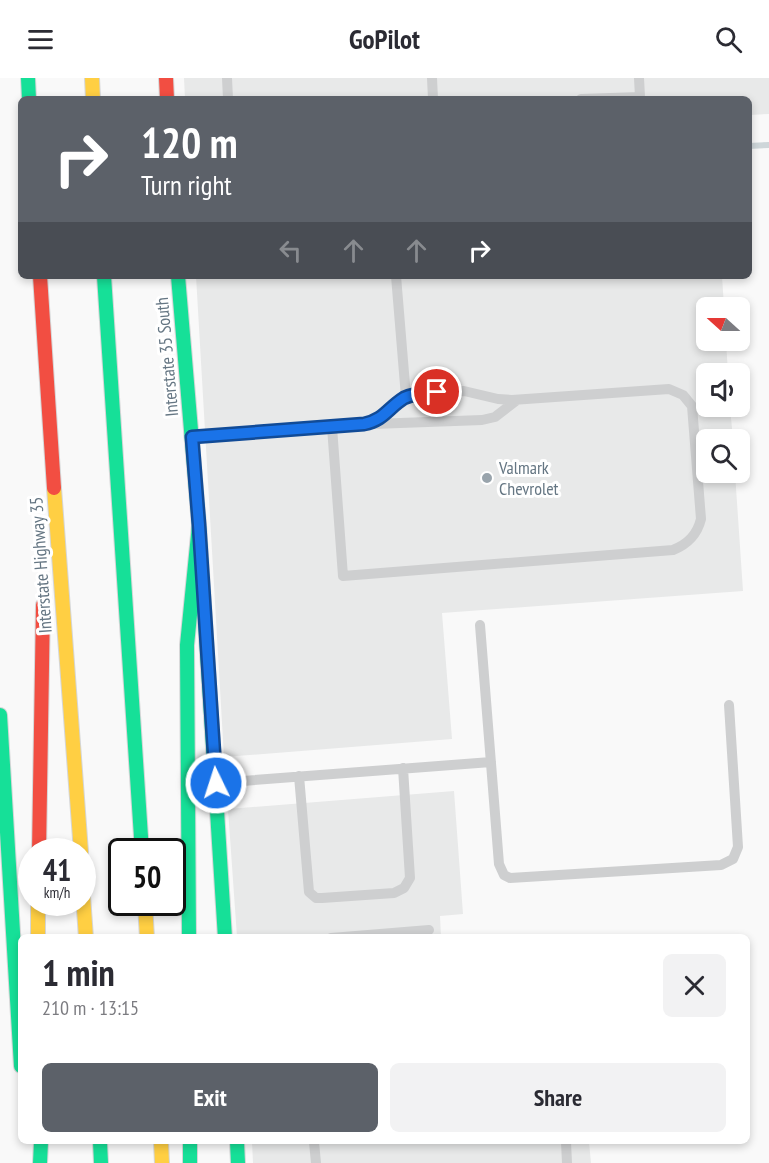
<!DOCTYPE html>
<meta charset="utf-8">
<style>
body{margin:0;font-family:"PT Sans Narrow",sans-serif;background:#f2f2f3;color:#2b2b33;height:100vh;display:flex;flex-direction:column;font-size:22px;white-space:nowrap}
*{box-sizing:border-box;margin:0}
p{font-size:20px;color:#7c7c81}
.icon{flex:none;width:33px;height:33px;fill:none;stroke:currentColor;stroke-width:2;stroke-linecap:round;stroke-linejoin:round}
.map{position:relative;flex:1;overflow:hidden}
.drawer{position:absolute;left:18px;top:856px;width:732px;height:210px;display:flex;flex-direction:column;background:#fff;border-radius:9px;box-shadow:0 3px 9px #0003}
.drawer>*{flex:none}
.hud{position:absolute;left:18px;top:18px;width:734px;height:183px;border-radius:9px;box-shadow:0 3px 9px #0003;background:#5c6169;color:#fff;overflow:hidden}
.needle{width:39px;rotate:291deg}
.fabs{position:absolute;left:696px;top:219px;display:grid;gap:12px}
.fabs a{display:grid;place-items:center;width:54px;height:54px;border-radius:9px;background:#fff;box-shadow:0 3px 9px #0003;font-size:30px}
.speed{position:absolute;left:18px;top:760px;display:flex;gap:12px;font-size:30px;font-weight:700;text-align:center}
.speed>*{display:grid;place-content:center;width:78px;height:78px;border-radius:50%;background:#fff;box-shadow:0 3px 9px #0003;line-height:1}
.speed small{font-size:15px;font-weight:400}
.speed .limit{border:3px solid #111;border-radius:9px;background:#fff;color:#111}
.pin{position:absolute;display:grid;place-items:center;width:51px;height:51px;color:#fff;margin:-26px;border:3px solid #fff;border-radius:50%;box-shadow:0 2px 6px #0007}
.me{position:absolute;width:66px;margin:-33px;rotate:356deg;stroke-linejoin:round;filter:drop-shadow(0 0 4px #0008)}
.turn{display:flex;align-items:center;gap:21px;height:126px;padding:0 24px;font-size:27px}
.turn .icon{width:78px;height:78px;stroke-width:2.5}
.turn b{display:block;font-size:42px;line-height:51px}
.lanes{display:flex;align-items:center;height:57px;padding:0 24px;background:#0003;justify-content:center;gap:30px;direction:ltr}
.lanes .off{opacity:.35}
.round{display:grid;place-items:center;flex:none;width:63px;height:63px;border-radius:9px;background:#f2f2f3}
.summary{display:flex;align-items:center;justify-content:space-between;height:102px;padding:0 24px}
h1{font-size:36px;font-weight:700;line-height:45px}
.action{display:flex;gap:12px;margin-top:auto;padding:12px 24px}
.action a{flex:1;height:69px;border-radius:9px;background:#5c6169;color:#fff;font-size:24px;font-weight:700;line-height:69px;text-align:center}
.action a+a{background:#f2f2f3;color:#2b2b33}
header{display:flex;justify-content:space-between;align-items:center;height:78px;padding:0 24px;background:#fff;font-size:27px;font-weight:700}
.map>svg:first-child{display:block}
.built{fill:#e8e9e9}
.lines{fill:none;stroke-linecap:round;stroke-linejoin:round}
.stream{stroke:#ced6d9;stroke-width:6}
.fast-casing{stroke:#d5d6d7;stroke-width:16}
.slow-casing{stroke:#d5d6d7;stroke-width:16}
.jam-casing{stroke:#d5d6d7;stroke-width:16}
.lane{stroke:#cecfd0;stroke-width:10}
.fast{stroke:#16e098;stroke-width:14}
.slow{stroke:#ffcf43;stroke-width:14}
.jam{stroke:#f24e42;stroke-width:14}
.route-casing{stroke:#114b97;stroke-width:15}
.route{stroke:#1a73e8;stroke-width:10}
.poi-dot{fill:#99a4ac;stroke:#fff;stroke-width:2}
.labels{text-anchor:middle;stroke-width:6;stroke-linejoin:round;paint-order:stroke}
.street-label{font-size:18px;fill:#657683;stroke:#fff}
.poi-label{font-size:18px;fill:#657683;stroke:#fff;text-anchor:start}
</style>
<header><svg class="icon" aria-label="menu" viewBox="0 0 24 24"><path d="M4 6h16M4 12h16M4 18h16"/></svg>GoPilot<svg class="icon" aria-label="search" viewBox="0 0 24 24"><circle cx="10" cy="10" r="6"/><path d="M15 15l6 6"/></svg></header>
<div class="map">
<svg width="769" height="1085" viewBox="0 0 769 1085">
<rect width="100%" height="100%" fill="#f9f9f9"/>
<path class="built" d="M184 0H769V36L749 37 748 21H185Z
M196 198H722L724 229 706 230V262L726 263 728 295 706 296V328L730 329 733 361 706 362V394L735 395 743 513 442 535 452 661 224 679Z
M454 713 463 836 440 838 441 859H237L228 731Z
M252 1064H589L591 1085H253Z"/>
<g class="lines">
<path class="stream" d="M748 68 769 67"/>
<g class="fast-casing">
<path id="fast" d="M28 0 29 21
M104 198 142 774
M178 198 199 447 225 860
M0 637 21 988
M189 860 187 567 199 447
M100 1064 101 1085
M190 1064V1085
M237 1064 238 1085
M40 1085 41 1064"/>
</g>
<g class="slow-casing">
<path id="slow" d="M92 0 93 21
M54 410 81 774
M82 803 86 860
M38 825V860
M145 825 147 860
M161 1064 162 1085"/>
</g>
<g class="jam-casing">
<path id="jam" d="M166 0 167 21
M40 198 54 410
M39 774 43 527"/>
</g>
<path class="lane" d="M227 0 228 21
M432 0 433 21
M581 21 640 19 639 0
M396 198 406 319
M373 346 482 342 495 339 517 322
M195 358 344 348 364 347 378 342 401 322 418 315 464 313 498 321 512 322 669 311 683 317 692 328 701 441C697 457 688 466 673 472L343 498 332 349
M480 547 499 786 504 797 510 800 721 787 733 781 738 769 729 627
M299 698 309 814 316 820H322L394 815 404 810 410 800 403 690
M216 705 491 684
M331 860 429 852
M314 1064 316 1085
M566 1064 567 1085"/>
<use href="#fast" class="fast"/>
<use href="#slow" class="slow"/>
<use href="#jam" class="jam"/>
</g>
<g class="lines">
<g class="route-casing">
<path id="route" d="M216 705 199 447 192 359 364 346C384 342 388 330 404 320 414 315 426 315 437 314"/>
</g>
<use href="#route" class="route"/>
</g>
<circle class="poi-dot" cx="487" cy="400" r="6"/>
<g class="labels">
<g class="street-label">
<text transform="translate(167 279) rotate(-95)" y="6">Interstate 35 South</text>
<text transform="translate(41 487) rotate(-94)" y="6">Interstate Highway 35</text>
</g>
<g class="poi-label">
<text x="499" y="396">Valmark<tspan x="499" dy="21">Chevrolet</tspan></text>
</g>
</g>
</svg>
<div class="fabs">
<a><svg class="needle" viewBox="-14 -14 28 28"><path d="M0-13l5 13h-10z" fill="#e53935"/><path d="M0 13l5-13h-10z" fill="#7c7c81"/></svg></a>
<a><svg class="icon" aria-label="sound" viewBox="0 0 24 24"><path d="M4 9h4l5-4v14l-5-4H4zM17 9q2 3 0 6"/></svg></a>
<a><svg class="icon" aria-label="search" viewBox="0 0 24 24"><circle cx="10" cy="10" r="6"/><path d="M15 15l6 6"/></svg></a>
</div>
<div class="speed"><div>41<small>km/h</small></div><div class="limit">50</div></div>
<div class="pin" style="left:437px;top:314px;background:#d93025"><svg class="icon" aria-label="arrive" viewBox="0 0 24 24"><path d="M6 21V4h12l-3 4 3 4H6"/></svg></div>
<svg class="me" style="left:216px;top:705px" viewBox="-20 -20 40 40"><circle r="17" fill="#1a73e8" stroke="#fff" stroke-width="3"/><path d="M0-11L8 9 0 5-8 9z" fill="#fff"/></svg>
<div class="hud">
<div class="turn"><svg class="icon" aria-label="right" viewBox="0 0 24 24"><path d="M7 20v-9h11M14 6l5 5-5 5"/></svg><div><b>120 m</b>Turn right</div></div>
<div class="lanes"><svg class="icon off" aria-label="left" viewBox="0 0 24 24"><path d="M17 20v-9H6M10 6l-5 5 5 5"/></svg><svg class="icon off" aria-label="ahead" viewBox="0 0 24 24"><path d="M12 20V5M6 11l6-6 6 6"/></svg><svg class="icon off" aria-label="ahead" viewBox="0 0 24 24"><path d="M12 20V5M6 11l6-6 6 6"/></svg><svg class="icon" aria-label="right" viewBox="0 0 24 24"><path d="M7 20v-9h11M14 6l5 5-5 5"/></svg></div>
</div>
<section class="drawer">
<div class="summary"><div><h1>1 min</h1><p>210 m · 13:15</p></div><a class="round"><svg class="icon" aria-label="close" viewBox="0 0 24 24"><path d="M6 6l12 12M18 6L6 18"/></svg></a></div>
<div class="action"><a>Exit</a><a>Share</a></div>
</section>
</div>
